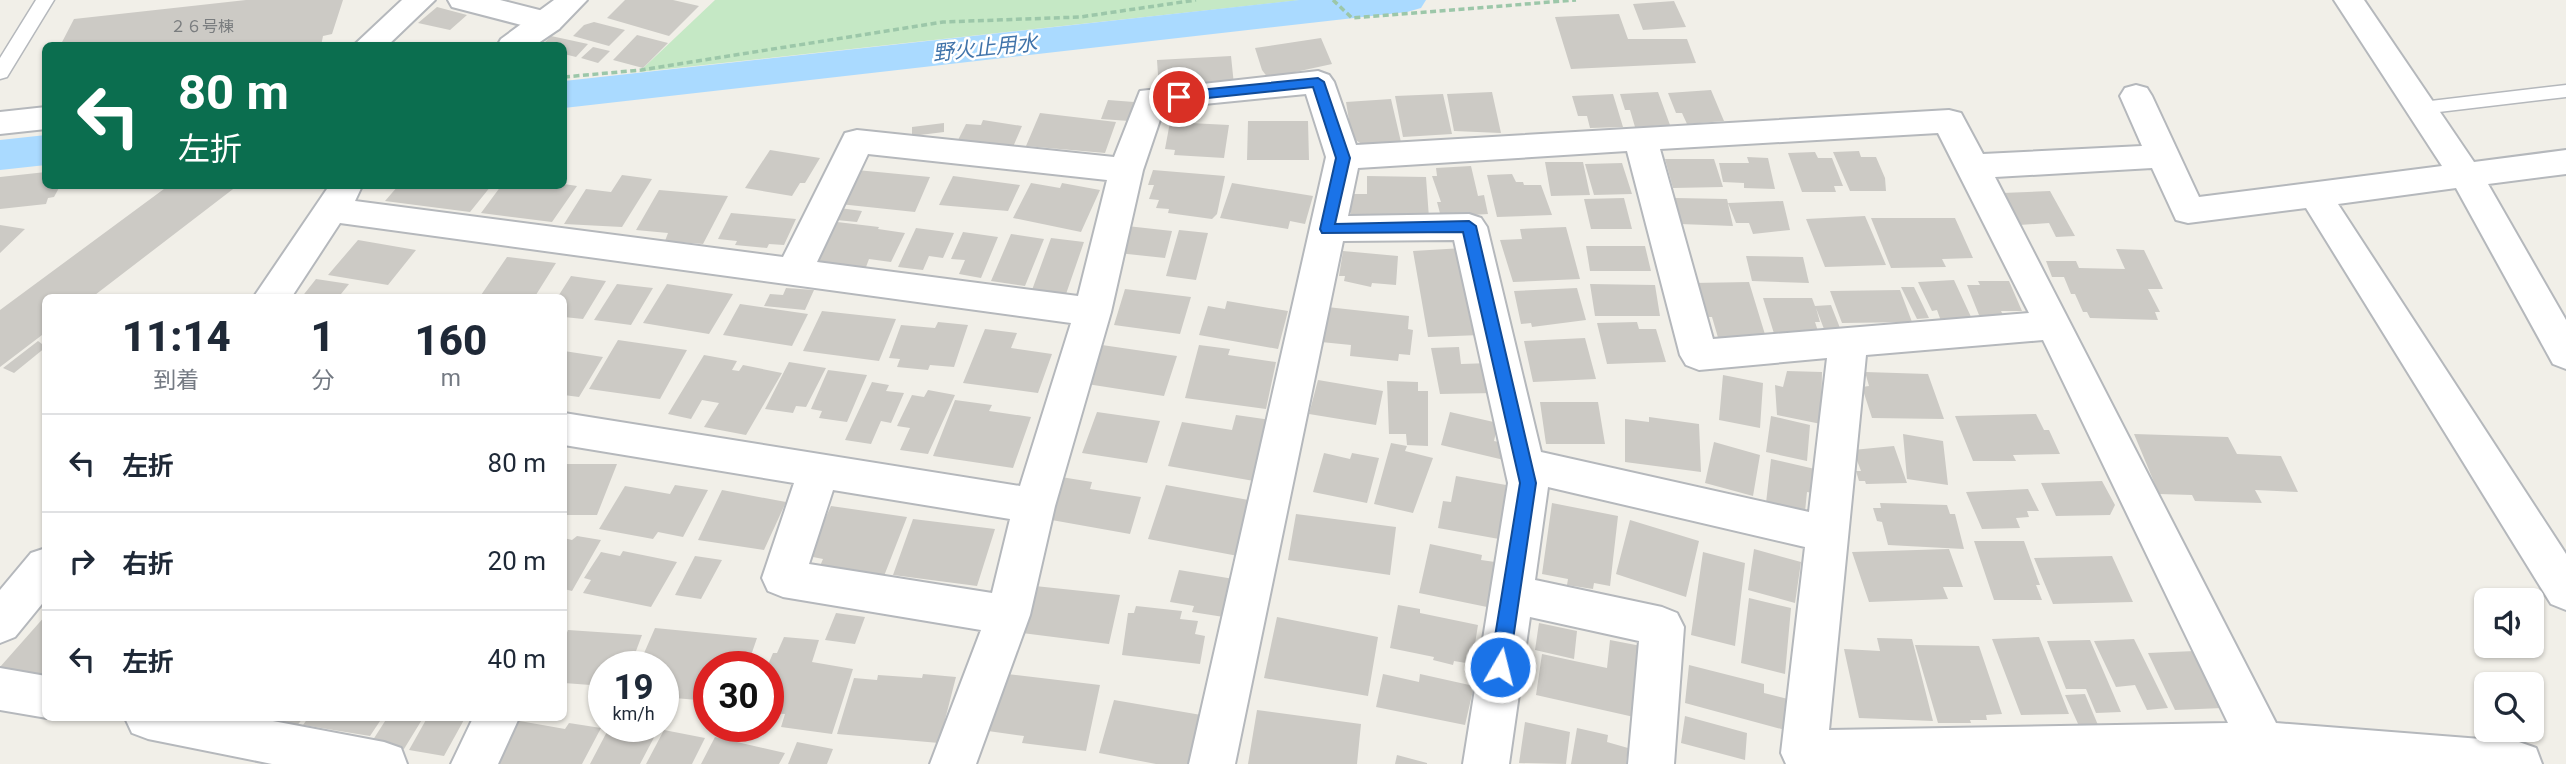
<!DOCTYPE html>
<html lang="ja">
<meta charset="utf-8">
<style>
body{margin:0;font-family:Roboto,"Noto Sans JP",sans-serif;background:#f6f6f7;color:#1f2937;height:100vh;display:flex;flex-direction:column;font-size:26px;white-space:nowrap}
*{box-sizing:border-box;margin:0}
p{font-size:23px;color:#747a83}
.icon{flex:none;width:38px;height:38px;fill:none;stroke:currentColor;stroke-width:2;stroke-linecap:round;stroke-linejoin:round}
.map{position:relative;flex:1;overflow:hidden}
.drawer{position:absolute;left:42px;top:294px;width:525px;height:427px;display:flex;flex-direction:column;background:#fff;border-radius:10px;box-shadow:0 2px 5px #0004}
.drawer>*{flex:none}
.guide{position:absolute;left:42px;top:42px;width:525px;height:147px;border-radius:10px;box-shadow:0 2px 5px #0004;background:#0b6e4f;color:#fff;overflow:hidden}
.buttons{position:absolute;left:2474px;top:588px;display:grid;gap:14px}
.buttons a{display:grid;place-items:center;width:70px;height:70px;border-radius:10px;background:#fff;box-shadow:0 2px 5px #0004;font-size:35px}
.speed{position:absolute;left:588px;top:651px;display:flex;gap:14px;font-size:35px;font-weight:700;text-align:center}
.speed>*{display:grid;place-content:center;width:91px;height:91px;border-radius:50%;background:#fff;box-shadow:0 2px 5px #0004;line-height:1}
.speed small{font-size:18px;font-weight:400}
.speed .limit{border:10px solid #d22;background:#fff;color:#111}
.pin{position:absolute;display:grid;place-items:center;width:60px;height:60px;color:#fff;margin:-30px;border:4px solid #fff;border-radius:50%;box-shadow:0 2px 7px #0007}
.me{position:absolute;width:77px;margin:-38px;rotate:8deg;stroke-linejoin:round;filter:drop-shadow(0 0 5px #0008)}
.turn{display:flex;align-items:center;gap:24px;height:147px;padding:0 21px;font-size:32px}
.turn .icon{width:91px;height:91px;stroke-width:2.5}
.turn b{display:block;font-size:49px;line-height:60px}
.eta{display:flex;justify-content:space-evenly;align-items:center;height:119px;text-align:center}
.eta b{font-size:42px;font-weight:800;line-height:49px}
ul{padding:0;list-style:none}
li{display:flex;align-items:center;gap:21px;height:98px;padding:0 21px;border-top:2px solid #e0e1e3}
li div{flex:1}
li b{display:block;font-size:26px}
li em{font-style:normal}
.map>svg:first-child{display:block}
.green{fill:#c5e8c5}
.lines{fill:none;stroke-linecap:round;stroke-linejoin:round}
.canal{fill:#aadaff;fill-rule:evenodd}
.building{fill:#cccac5}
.service-casing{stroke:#b5b8bc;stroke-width:3}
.minor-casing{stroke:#b5b8bc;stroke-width:4}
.tertiary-casing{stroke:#b5b8bc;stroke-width:4}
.path{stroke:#9cc7a9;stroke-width:3.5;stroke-dasharray:6 3.5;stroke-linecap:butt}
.service{fill:#fff;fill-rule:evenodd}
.minor{fill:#fff;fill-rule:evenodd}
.tertiary{fill:#fff;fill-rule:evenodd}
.route{fill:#1a73e8;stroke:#114b97;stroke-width:2}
.labels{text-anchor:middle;stroke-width:5;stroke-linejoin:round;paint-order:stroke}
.number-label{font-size:16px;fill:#7a7d7f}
.water-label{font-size:21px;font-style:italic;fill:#4174aa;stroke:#fff}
</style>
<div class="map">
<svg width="2566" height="764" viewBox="0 0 2566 764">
<rect width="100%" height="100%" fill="#f1efe8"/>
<path class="green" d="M715 0H1302L639 72Z"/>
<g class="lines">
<path class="canal" d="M1299 0H1426L1421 8 1407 12 564 108V81Z
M46 135V165L0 170V140Z"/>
</g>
<path class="building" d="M246 0H343L332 34 323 36 321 46H279L280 42 245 46H60L74 19Z
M625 0H673L699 6 669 36 607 18Z
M1674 1 1686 27 1643 30 1633 4Z
M437 7 467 15 450 30 418 23Z
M1619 14 1628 39H1687L1696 63 1571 69 1555 17Z
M594 22 625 30 609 46 573 36 584 25Z
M637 35 668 43 643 68 613 60Z
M551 36 588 44 576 57 564 54V46H541Z
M1321 38 1332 64 1268 78 1262 70 1255 48Z
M593 47 610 51 598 63 581 58Z
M1231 56 1234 85 1159 90 1157 60Z
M1711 90 1724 121 1687 124 1682 113H1676L1668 93Z
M1492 92 1501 133 1454 131 1447 94Z
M1658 92 1670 125 1635 127 1630 110H1625L1620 94Z
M1443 94 1452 134 1403 137 1395 96Z
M1613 94 1623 127 1590 128 1587 116H1578L1572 96Z
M1391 99 1401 142 1362 144 1352 138 1346 102Z
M1108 100 1134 102 1129 121 1101 119Z
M1040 113 1116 122 1105 153 1026 146Z
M983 120 1022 126 1013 147 958 140 966 124 981 125Z
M1248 121H1308L1309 160H1247Z
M1170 122 1229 125 1224 158 1174 155 1175 150 1165 149Z
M944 123V132L912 136V127Z
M770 150 820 158 805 183H800L792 196 745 188Z
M1859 151 1861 157H1876L1885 178 1886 191H1850L1833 152Z
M1815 152 1818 158H1832L1843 186H1834L1836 192H1802L1788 153Z
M1747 157 1768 158 1775 189 1744 188V183L1723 182 1719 163H1749Z
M1665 159H1714L1723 187 1673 188Z
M1545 162H1583L1590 195 1551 196Z
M1622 163 1632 194 1594 195 1585 164Z
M1471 166 1478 196 1484 195 1488 214 1441 217 1437 202H1441L1432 176H1437L1436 168Z
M846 169 930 177 915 212 830 203Z
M1153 170 1225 176 1217 214 1212 219 1168 213 1169 209 1156 208 1159 200 1149 199 1154 185H1148Z
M46 172V186H60L54 197 48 198 46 204 0 209V177Z
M1512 174 1516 182H1523L1524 185H1541L1552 215 1497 217 1487 175Z
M622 175 652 179 622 227 564 224 586 189 611 192Z
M953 176 1020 185 1008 211 939 205Z
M1367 176 1426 177 1429 218 1351 217V194H1367Z
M1031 183 1060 188 1062 183 1100 190 1081 232 1013 218Z
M1232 183 1313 196 1305 224 1290 221 1288 229 1220 218Z
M564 184 577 186 552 222 481 213 501 186Z
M168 186H237L91 298H46V332L0 367V310Z
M398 186H491L470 212 385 201Z
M659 190 728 196 703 244 665 241 668 233 636 230Z
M2050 191 2075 236 2056 237 2049 223 2019 225 2002 193Z
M1624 198 1632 229H1591L1584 199Z
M1675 198 1727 199 1733 226 1680 224Z
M1783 201 1790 230 1753 234 1749 223H1736L1728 203Z
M832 207 862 211 857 222 826 219Z
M731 213 796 219 784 245 769 244 767 248 735 245 737 241 718 239Z
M1865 216 1886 265 1825 267 1806 219Z
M1871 218H1955L1973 258 1942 259 1946 267 1891 268Z
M837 222 879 227 878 229 905 233 891 262 869 259 866 267 812 264 829 224 836 225Z
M0 225 25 229 0 253Z
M1127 226 1172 231 1165 258 1118 253Z
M1566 227 1580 279 1513 282 1500 240 1522 239 1520 229Z
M916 228 954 233 943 258 929 256 923 270 898 267Z
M1179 230 1208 233 1196 280 1166 276Z
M963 232 998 237 981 278 959 274 965 260 951 259Z
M1011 234 1044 239 1025 286 991 281Z
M1051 238 1084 242 1066 294 1032 290Z
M358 240 416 250 388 285 328 275Z
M1586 246H1645L1651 271H1590Z
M1463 248 1481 335 1428 337 1413 251Z
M2116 249 2144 250 2163 289H2148L2160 312H2155L2158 320 2090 318 2087 312H2083L2075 294H2071L2064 277H2052L2046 261H2076L2079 268 2125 269Z
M1343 251 1398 256 1396 285 1372 283 1371 287 1344 281 1345 276H1339Z
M1746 256 1803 257 1809 283 1752 281Z
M507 257 556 263 534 298H479Z
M571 276 606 281 583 319 564 317V298H557Z
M316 279 349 284 341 294 354 298H301Z
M1954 280 1972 319 1941 321 1937 310 1932 311 1918 282Z
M1978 281H2009L2022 311H2001L2003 315H1979L1967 285H1980Z
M1749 282 1767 341H1719L1712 317H1704L1692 283Z
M617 284 653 288 631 325 594 320Z
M667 284 733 294 709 334 643 323Z
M1590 284 1655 285 1660 316H1595Z
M1901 287H1914L1929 318 1917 319Z
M786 288 814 290 805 310 764 306 770 294 783 295Z
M1577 288 1586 320 1532 327 1531 323 1521 324 1514 291Z
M1125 289 1191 297 1180 334 1114 325Z
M1900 290 1912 322 1842 323 1830 291Z
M1763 298H1812L1815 306 1831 305 1840 328 1824 329 1816 308 1820 322H1815L1821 340H1776Z
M1227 301 1288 311 1278 349 1199 335 1208 306 1225 309Z
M740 304 808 314 792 346 723 335Z
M1327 307 1409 316 1408 329 1413 330 1410 355 1399 354 1398 361 1350 356 1351 345 1321 342Z
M822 311 896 319 879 361 803 351Z
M938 322 968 325 954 367 930 365 928 370 897 367 900 359 889 358 901 325 935 328Z
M1637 322 1639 329H1656L1666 362 1607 364 1597 323Z
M985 329 1017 333 1011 348 1052 354 1038 393 963 383Z
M1585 338 1596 379 1533 382 1524 341Z
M618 340 687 350 660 399 589 389Z
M38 341 46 347 14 373 3 368Z
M1102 345 1177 356 1164 396 1087 384Z
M1199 345 1230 349 1228 355 1276 362 1266 409 1185 398Z
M1459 347 1461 364 1491 363 1496 393 1440 394 1431 348Z
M564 351 603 357 579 397 564 395Z
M704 355 737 361 732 370 739 371 743 365 782 373 746 435 704 427 719 403 702 400 691 419 668 414Z
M789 362 826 368 806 407 796 406 793 413 765 409Z
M828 370 867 375 847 422 819 418 822 411 811 409Z
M1787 371 1822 372 1821 424 1777 415 1775 385 1783 387Z
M1865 372 1928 374 1944 419 1872 418 1862 387 1869 386Z
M1723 375 1763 383 1760 428 1719 420Z
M1318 380 1383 391 1376 425 1309 414Z
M1387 381 1418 382V391H1428V446L1407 445 1406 434H1389Z
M872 382 889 385 886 391 904 393 891 423 881 421 871 444 845 440Z
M928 390 955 395 928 454 900 450 910 428 897 426 912 395 924 397Z
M955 400 992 405 989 411 1031 417 1013 468 933 456Z
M1540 402H1598L1605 444H1546Z
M1097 412 1160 421 1147 463 1082 453Z
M1450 412 1498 423 1494 441 1508 444 1504 460 1441 445Z
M2036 414 2044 430H2049L2060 454 2013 455 2016 461H1973L1955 416Z
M1236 415 1271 420 1254 481 1168 466 1182 422 1232 430Z
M1771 416 1810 425 1807 461 1766 452Z
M1649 417 1699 424 1701 472 1625 462V419L1649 422Z
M1903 434 1943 441 1948 485 1907 479Z
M2134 434 2228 437 2237 454 2281 456 2298 492 2255 490 2262 503 2195 501 2192 495 2159 494Z
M1714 442 1760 455 1753 496 1705 483Z
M1391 443 1407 446 1405 451 1433 458 1413 513 1374 504Z
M1894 446 1907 483 1866 484 1865 481H1859L1856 471H1861L1853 450Z
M1324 453 1350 459 1352 453 1379 458 1367 503 1313 492Z
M1771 459 1815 469 1813 493 1807 492 1805 512 1766 503Z
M564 464H617L597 515H564Z
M1456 476 1506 485 1499 539 1438 528 1443 501 1451 502Z
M1061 477 1092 482 1090 489 1141 497 1130 534 1046 519Z
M2102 481 2115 505 2110 515 2056 516 2041 483Z
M675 485 708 490 683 537 658 532 653 539 599 529 625 486 670 494Z
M1166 485 1254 501 1238 556 1148 539Z
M2028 489 2039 511H2027L2029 517 2016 518 2020 528 1982 529 1966 492Z
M722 490 786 502 764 550 698 540Z
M1552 503 1618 516 1610 586 1594 583 1593 589 1567 585 1568 579 1542 574Z
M1880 503 1947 505 1950 514H1955L1964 549 1888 545 1882 522 1877 521 1873 508H1881Z
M831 506 907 517 884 576 820 566 823 559 808 556Z
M1296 514 1396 527 1390 575 1288 560Z
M913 519 995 529 977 586 893 575Z
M1630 520 1699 541 1686 597 1616 574Z
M577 536 601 540 572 591 564 589V538L572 540Z
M1974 541H2024L2040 585H2036L2042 600H1994Z
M1430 544 1482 555 1481 560 1495 562 1487 607 1419 593Z
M1754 549 1801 562 1795 603 1748 590Z
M1949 549 1963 587H1943L1948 599 1869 602 1852 552Z
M623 551 677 562 651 607 583 593 591 580 584 578 601 552 620 556Z
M1703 552 1745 563 1735 646 1691 635Z
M695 556 722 560 701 599 675 595Z
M2112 556 2133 602 2053 604 2034 558Z
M1179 570 1240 580 1230 618 1192 612 1194 606 1170 602Z
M1035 586 1120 595 1109 644 1022 633Z
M1749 598 1791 608 1785 674 1741 663Z
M1398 605 1420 609V613L1478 625 1473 656 1468 655 1466 663 1454 661 1453 665 1433 660 1434 657 1390 648Z
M1136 606 1182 611 1180 619 1198 621 1195 634 1205 636 1200 664 1122 655 1128 613H1134Z
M836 613 865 617 855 644 825 640Z
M46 615V681L0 670V667Z
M1277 617 1378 637 1368 696 1264 678Z
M1539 623 1577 631 1574 659 1535 650Z
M655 628 757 638 747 667H709V701L663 697V667H638Z
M568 630 642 635 630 667H604V686L564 683V640Z
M784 637 819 640 812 662 853 669 832 734 781 727 785 714 768 713 767 667 773 653H777Z
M2039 637 2069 714 2021 715 1992 639Z
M1877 638 1912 639 1933 721 1859 718 1844 649 1880 651Z
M2134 639 2168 708 2147 710 2135 685 2116 687 2094 641Z
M1610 640 1641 646 1634 717 1536 695 1542 654 1607 668Z
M2090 640 2121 712 2096 713 2086 689H2066L2047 641Z
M1915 645 1979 646 2002 714 1986 715 1987 720H1970L1971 723H1938Z
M2195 651 2222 708 2175 710 2148 653Z
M1689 665 1764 684V693L1788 699 1785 730 1685 703Z
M923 674 956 677 939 743 837 734 854 678 877 680 878 675 922 678Z
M1007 674 1100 685 1086 751 1022 743 1024 736 988 731Z
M1383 674 1419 682 1420 674 1474 686 1465 725 1376 707Z
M2085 694 2098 725 2079 726 2065 695Z
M1114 700 1207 716 1196 764H1156L1099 753Z
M1257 710 1361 724 1357 764H1248Z
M1685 716 1747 733 1745 760 1681 743Z
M308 718H382L370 736 303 725Z
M387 718H423L404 749 371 743Z
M427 718H465L444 756 409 750Z
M259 719V718H303L296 727Z
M514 720 565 729 569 723 601 728 582 764H499L502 759 493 758Z
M1525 722 1570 732 1566 764 1519 763Z
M610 726H652L659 728 640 764H590Z
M1577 728 1608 735 1607 742 1628 748 1626 764H1571Z
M664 730 705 738 692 764H646Z
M715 737 785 753 779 764H701Z
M797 742 833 749 827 764H788Z
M1397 755 1427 763V764H1395Z"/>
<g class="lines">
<g class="service-casing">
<path id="service" d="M36 0H54L7 77 0 79V58Z
M2566 85V97L2422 114 2412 108 2422 102Z"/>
</g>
<g class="minor-casing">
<path id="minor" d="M402 0H435L387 46H353Z
M448 0H500L559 15 563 22 559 29 548 32 452 7Z
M2334 0H2364L2474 162 2566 150V174L2488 184 2566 320V369L2553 364 2456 188 2338 204 2566 554V610L2551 604 2306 208 2188 223 2176 220 2152 168 1995 177 2276 723 2519 742 2536 748 2542 764H1786L1781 753 1805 547 1548 487 1535 580 1662 607 1677 613 1684 627 1674 764H1628L1639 641 1530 617 1509 764H1463L1508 483 1454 240 1343 241 1235 764H1189L1326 157 1306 94 1164 108 1143 170 1111 312 1055 506 1030 615 976 764H930L981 630 783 597 768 591 762 578 794 483 564 445V413L1020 486 1071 323 340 223 291 298H253L329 186H362L355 201 783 257 845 133 857 130 1114 157 1140 91 1318 71 1329 75 1334 82 1356 145 1949 110 1961 113 1983 154 2142 146 2120 96 2125 88 2136 85 2147 88 2152 96 2199 197 2442 166ZM1938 133 2029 313 1713 339 1660 149ZM1627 151 1680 355 1686 365 1699 370 1827 358 1809 512 1541 452 1487 227 1481 218 1469 214 1348 216 1358 168ZM868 154 1107 180 1078 296 817 262ZM2043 340 2228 723 1829 730 1866 355ZM833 490 1010 519 992 593 809 564Z
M46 548V599L15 637 0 643V590L31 553Z
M0 668 46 676 47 718 0 710Z
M125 718H257L384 742 401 748 407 764H272L148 739 132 733Z
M473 718H519L498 764H451Z"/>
</g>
<g class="tertiary-casing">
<path id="tertiary" d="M554 0H587L559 29 534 46H497L501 39Z
M46 107V129L0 134V112Z"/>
</g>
<path class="path" d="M1333 0 1352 18 1576 0
M564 77 641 70 943 22 1080 17 1196 0"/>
<use href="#service" class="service"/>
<use href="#minor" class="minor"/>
<use href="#tertiary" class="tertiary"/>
</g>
<path class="route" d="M1318 78 1324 82 1350 158 1335 224 1469 221 1476 226 1536 483 1509 667 1506 673 1500 675 1493 673 1490 667 1520 483 1463 232 1322 233 1320 229 1336 158 1313 87 1179 101 1172 97 1179 92Z"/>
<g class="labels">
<g class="number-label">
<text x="202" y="32">２６号棟</text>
</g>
<g class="water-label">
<text transform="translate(985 48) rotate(-6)" y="7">野火止用水</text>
</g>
</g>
</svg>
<div class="buttons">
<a><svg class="icon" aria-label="sound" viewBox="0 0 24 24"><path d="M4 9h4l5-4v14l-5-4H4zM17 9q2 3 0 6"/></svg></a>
<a><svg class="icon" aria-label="search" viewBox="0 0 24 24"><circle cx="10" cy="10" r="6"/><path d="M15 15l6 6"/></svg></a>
</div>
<div class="speed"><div>19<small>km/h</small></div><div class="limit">30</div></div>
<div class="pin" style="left:1179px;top:97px;background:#d93025"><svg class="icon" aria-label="arrive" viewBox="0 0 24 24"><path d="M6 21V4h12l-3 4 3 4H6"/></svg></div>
<svg class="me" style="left:1500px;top:667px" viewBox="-20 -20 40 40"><circle r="17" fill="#1a73e8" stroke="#fff" stroke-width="3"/><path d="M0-11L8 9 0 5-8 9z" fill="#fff"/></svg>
<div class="guide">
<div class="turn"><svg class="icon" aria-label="left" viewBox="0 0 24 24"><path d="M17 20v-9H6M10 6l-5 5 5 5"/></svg><div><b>80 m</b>左折</div></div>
</div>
<section class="drawer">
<div class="eta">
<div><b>11:14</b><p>到着</p></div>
<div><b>1</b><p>分</p></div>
<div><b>160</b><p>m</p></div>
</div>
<ul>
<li><svg class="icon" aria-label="left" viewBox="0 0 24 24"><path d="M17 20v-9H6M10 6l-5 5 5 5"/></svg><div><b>左折</b></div><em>80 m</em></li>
<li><svg class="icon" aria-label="right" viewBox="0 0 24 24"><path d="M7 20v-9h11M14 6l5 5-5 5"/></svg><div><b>右折</b></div><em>20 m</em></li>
<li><svg class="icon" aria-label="left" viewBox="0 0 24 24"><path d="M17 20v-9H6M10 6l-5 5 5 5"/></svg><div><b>左折</b></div><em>40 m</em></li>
</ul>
</section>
</div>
